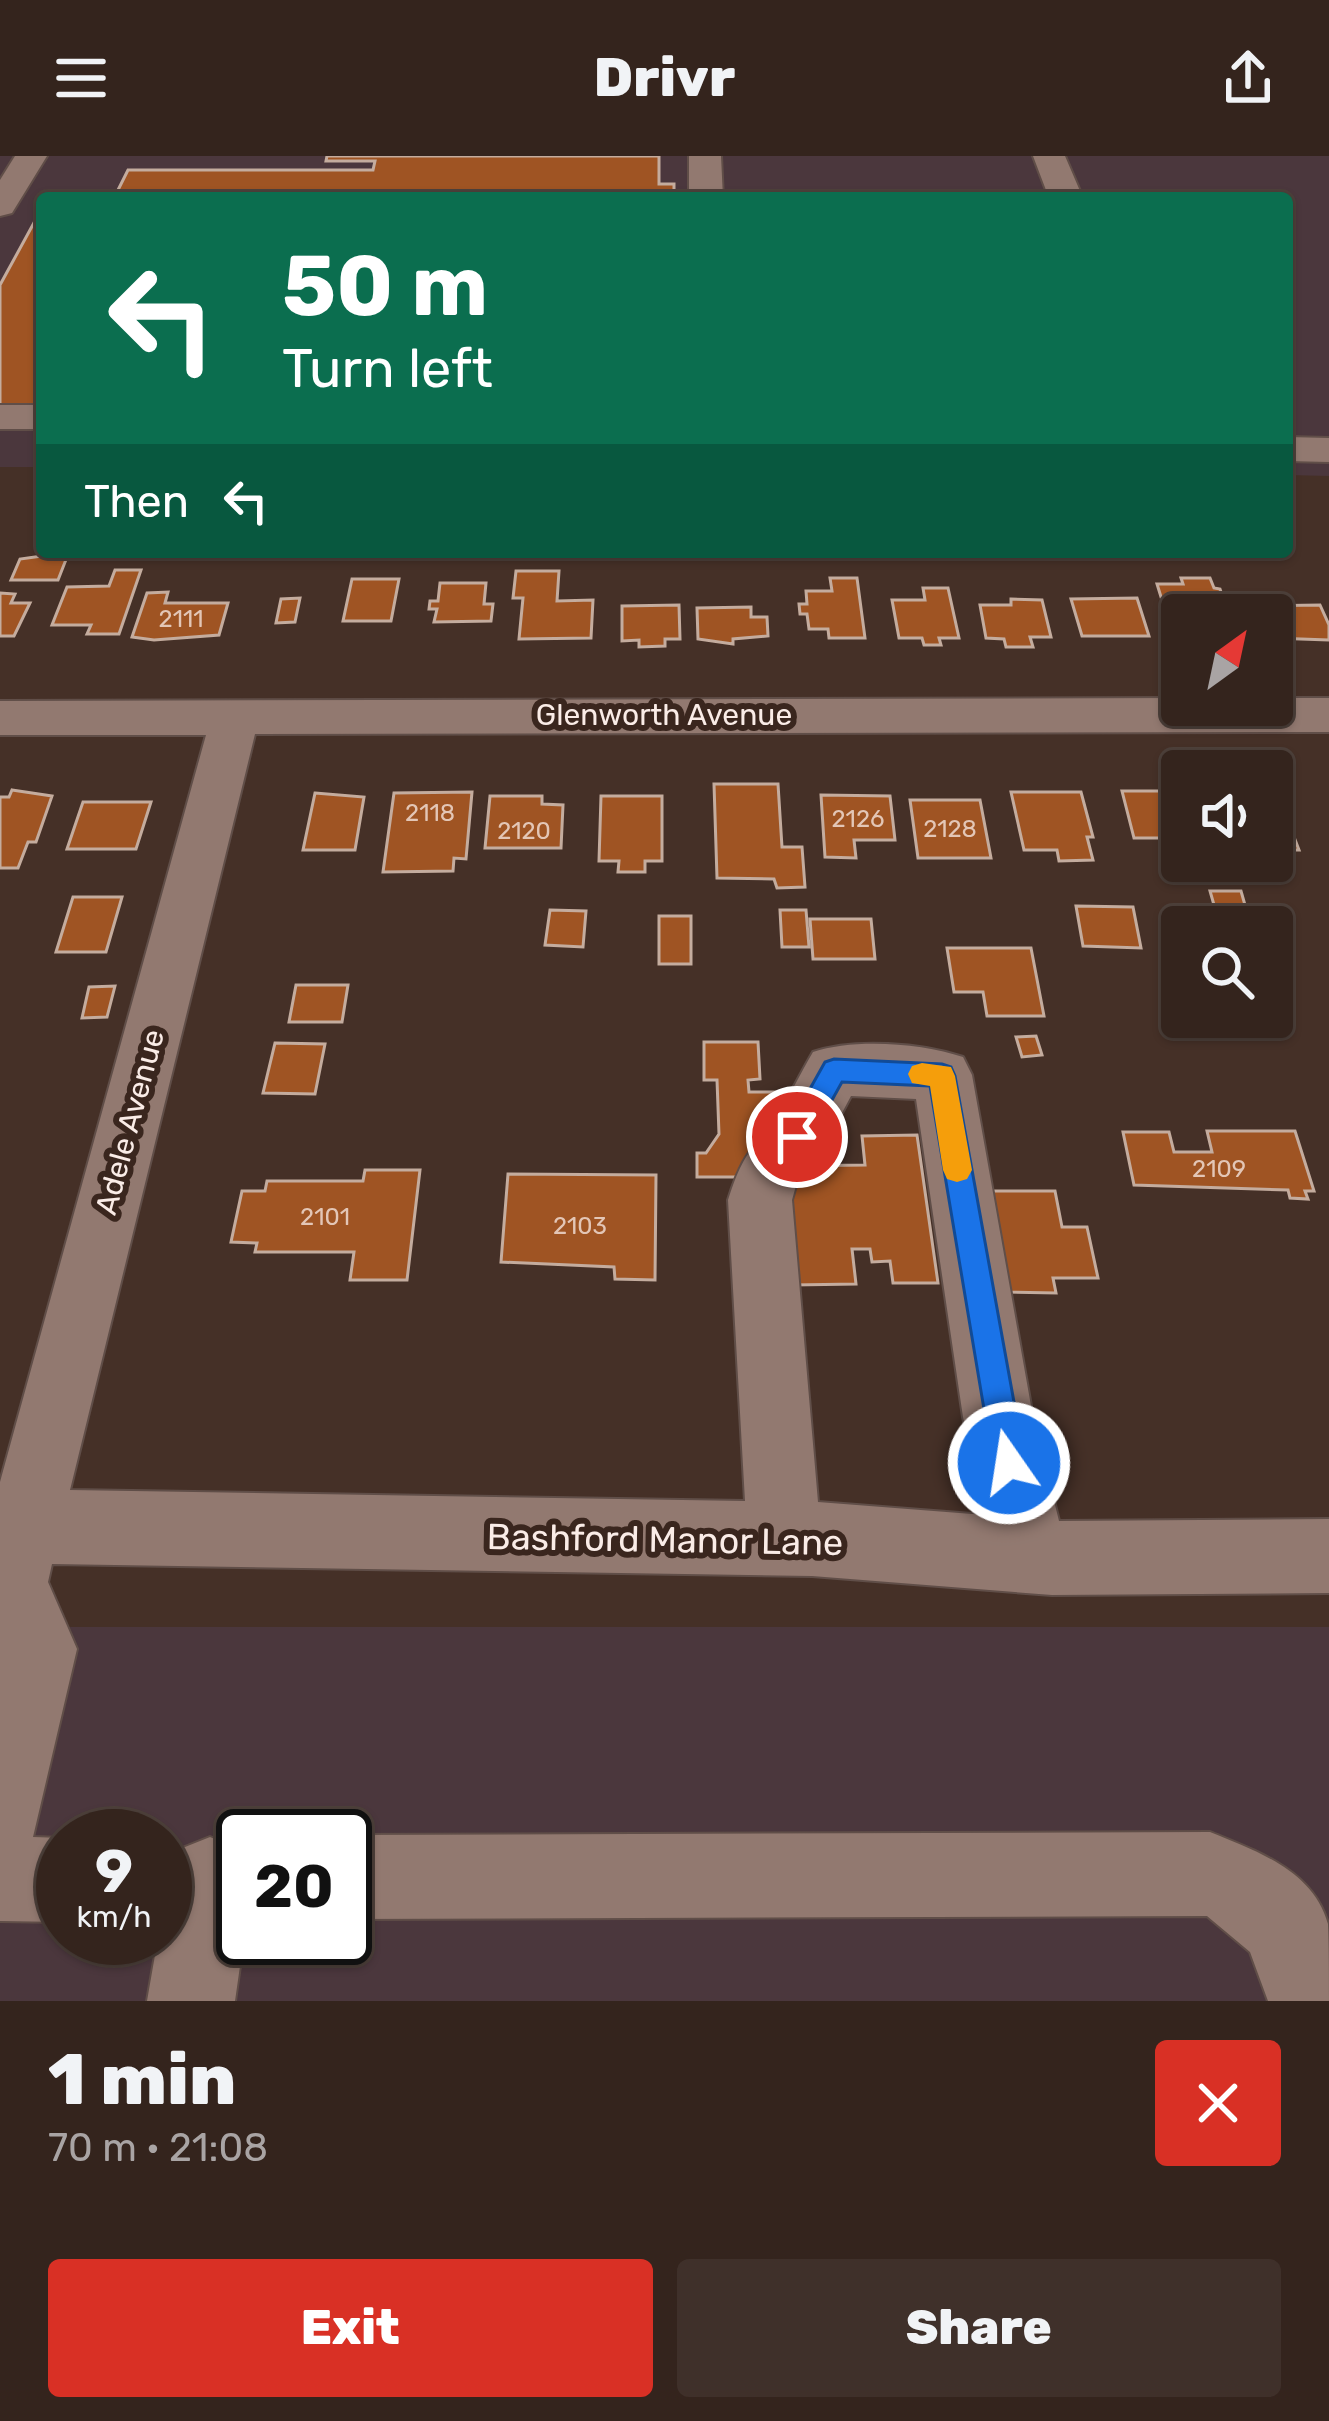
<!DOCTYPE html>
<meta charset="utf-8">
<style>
body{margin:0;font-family:Rubik,sans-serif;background:#3f302a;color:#f1f3f6;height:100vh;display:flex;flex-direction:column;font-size:45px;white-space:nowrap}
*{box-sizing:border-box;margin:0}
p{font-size:39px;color:#a9a4a4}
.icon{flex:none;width:66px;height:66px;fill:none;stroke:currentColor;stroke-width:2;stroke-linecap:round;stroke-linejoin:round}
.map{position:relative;height:1845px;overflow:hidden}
.side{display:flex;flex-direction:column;background:#34241d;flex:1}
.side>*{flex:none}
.hud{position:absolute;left:36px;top:36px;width:1257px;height:366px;border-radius:12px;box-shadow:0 3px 9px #0004,0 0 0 3px #4e413b;background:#0b6e4f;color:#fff;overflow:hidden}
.needle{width:78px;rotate:33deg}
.tools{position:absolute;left:1161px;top:438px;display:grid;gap:24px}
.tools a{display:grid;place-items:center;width:132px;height:132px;border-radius:12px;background:#34241d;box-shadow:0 3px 9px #0004,0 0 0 3px #4e413b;font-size:60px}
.speed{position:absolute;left:36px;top:1653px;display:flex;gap:24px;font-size:60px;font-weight:700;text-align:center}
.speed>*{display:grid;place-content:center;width:156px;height:156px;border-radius:50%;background:#34241d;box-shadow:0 3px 9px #0004,0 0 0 3px #4e413b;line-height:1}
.speed small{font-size:30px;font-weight:400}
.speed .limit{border:6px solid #111;border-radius:18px;background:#fff;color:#111}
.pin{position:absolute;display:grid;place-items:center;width:102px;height:102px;color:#fff;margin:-51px;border:6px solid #fff;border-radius:50%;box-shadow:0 3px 12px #0007}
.me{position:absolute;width:132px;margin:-66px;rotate:347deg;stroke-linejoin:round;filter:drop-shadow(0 0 9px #0008)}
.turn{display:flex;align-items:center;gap:42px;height:252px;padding:0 48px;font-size:54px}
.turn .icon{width:156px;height:156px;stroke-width:2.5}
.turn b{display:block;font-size:84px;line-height:102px}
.then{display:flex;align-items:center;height:114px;padding:0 48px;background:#0003;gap:24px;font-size:45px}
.round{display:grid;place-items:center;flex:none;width:126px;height:126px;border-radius:12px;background:#3f302a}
.overview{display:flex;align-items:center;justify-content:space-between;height:204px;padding:0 48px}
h1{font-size:72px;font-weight:800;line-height:90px}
.button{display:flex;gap:24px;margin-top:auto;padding:24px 48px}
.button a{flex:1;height:138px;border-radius:12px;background:#d93025;color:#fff;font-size:48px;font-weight:800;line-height:138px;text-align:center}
.button a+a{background:#3f302a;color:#f1f3f6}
header{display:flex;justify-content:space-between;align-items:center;height:156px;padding:0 48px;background:#34241d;font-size:54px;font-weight:800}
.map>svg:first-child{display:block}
.commercial{fill:#4b373d;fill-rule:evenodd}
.building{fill:#9f5423;stroke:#c4ac9e;stroke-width:3}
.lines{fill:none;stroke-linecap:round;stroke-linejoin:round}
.minor-casing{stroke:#604e48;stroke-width:4}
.minor{fill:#927970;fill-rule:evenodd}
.route{fill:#1a73e8;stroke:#114b97;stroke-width:3}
.slow{fill:#f59e0b}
.labels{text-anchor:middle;stroke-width:12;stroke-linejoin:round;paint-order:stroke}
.number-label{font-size:24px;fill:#e3c6b6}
.street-label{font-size:30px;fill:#faece7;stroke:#3a261e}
.near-street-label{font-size:36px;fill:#faece7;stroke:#3a261e}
</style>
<header><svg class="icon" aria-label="menu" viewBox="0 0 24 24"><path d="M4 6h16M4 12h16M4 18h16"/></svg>Drivr<svg class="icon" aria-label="share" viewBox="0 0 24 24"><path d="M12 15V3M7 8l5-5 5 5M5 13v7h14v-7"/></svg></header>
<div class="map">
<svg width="1329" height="1845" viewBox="0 0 1329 1845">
<rect width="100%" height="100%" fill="#453027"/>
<path class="commercial" d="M0 0H1329V320L1287 319V42H42V311H0Z
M0 1471H1329V1845H0ZM63 1680H165V1782H63ZM243 1680H345V1782H243Z"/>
<path class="building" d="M327 0H659V28H674V42H114L128 14H373L375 5H326Z
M36 63H42V250H0V129Z
M42 400 67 401 58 424H11L20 403Z
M115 414H141L119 478H87L91 469H52L67 431 109 430Z
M516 415H559L557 445 593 444 591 482 519 483 523 442H513Z
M830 422H857L865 482H829L828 473H809L807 458H800L799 448H807L806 435H832Z
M1181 422H1210L1214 432 1220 433 1229 459H1182V480H1173L1157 428H1183Z
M352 423H399L391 465H343Z
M440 427H486L484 448H493L491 465 434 466 437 453H429L430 445H438Z
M923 432H948L959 482H939L941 489H924L922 482H899L892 444H925Z
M168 436 165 447H228L219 479 154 484 132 481 147 437Z
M0 437 15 438 11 447H30L14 480H0Z
M300 442 295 466 276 467 281 443Z
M1137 442 1149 480H1082L1071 443Z
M1011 443 1042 444 1051 481H1030L1033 491H1006L1004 483 986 482 980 449H1011Z
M679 449 680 483H665V490L639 491V484L622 485V450Z
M1320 449 1329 469V484L1273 482 1272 459H1258L1254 450Z
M751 451V461H767L768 480 733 483V488L698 483 697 452Z
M1272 626H1273L1299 694H1272Z
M714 628H778L782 691H802L805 731 777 732 774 723 717 722Z
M12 634 52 640 36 686H28L18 712H0V641H9Z
M1122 635H1182V678H1175L1176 682H1134Z
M472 636 466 703 454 702 453 715 383 716 394 637Z
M1011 636H1081L1093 681H1087L1093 704 1059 705 1057 694H1024Z
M315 637 364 641 355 694H303Z
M821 639 890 640 895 684H854L856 702 825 701Z
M490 640H542V648L563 649 561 692H485Z
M601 640H662V705H645V716H618L619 705H599Z
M910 644H980L991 702H918Z
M83 646H151L136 693H67Z
M1210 735H1241L1251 770H1220Z
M73 741H122L106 796H56Z
M1076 750 1133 751 1141 792 1083 790Z
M550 754 586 755 583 791 545 789Z
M780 754H806L809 791H782Z
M659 760H691V808H659Z
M810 763H871L875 803H813Z
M947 792H1031L1044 860H987L983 836H954Z
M296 829H348L342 866H289Z
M115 830 107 861 82 862 89 831Z
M1036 880 1042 899 1022 901 1016 881Z
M704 886H758L760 923 748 924 749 936H781L784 987 756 1021H697V997H706L719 978 717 924H704Z
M275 887 325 888 315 938 263 937Z
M1207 975H1295L1314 1035H1305L1308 1043 1290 1042 1288 1034 1134 1029 1123 976H1169L1174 996H1212Z
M917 979 938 1127H893L890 1105 872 1106 870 1093H852L856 1128 793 1129 784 1010 865 1009 862 980Z
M365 1014H420L407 1124H350L354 1096H255L257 1087 231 1086 242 1035H265L267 1025H363Z
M508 1018 656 1019 655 1124 615 1123 614 1111 501 1106Z
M988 1035H1055L1062 1071H1087L1098 1122H1053L1056 1137 1007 1136Z"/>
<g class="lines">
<g class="minor-casing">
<path id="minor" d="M15 0H47L12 57 0 60V24Z
M689 0H721L723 42H689Z
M1033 0H1065L1083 42H1049Z
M0 249H42V273H0Z
M1287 281 1329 282V306L1287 305Z
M1182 542V549H1272V542H1329V576L255 578 70 1334 745 1345 728 1044C742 1000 749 997 775 962 789 942 800 918 813 896 854 882 922 887 963 901L972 919 1033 1261 1059 1365 1329 1363V1437L1052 1439 812 1420 52 1408 48 1426 77 1493 33 1681 63 1682V1766L0 1765V1326L206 579H0V545ZM851 940 916 943 963 1261 985 1359 818 1346 792 1044 797 1026 819 1000Z
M1210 1676C1256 1695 1313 1714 1328 1768 1329 1790 1329 1821 1329 1845H1268L1250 1796 1207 1760 345 1763V1679Z
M210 1681 240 1693 243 1701 244 1782 235 1845H147L158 1782H165V1739L180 1693Z"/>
</g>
<use href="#minor" class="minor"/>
</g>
<path class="route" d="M834 903 942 908 951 911 955 920 1025 1307 1020 1319 1009 1324 997 1319 993 1307 930 930 842 926 807 989H787L783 981 825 906Z"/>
<path class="slow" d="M922 907 951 911 955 920 972 1014 967 1023 957 1026 947 1023 943 1014 930 930 912 927 908 918 912 910Z"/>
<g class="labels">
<g class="number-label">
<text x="181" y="471">2111</text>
<text x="430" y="665">2118</text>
<text x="858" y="671">2126</text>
<text x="950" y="681">2128</text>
<text x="524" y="683">2120</text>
<text x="1219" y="1021">2109</text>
<text x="325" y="1069">2101</text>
<text x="580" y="1078">2103</text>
</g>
<g class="street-label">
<text x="664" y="569">Glenworth Avenue</text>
<text transform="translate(130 966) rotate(-75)" y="10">Adele Avenue</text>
</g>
<g class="near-street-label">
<text transform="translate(665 1383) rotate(1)" y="13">Bashford Manor Lane</text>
</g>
</g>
</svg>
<div class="tools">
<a><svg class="needle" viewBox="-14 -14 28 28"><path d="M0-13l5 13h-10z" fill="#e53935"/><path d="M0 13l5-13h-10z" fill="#a9a4a4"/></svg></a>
<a><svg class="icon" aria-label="sound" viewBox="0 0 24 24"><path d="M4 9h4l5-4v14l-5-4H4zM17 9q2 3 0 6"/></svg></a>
<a><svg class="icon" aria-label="search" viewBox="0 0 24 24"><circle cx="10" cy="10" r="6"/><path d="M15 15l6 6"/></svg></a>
</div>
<div class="speed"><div>9<small>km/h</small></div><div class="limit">20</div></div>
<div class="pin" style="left:797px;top:981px;background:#d93025"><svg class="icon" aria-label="arrive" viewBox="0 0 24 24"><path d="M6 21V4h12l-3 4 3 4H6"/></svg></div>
<svg class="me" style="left:1009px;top:1307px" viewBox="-20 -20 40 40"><circle r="17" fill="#1a73e8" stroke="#fff" stroke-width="3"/><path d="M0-11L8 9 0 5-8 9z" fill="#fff"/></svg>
<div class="hud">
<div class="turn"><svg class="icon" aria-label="left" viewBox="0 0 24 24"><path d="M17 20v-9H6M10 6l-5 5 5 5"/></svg><div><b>50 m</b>Turn left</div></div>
<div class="then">Then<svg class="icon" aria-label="left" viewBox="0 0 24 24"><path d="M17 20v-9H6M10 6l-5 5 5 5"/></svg></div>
</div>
</div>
<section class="side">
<div class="overview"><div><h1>1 min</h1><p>70 m · 21:08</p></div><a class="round" style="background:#d93025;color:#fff"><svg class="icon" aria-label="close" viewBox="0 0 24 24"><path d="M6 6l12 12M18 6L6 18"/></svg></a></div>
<div class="button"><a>Exit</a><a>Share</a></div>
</section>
